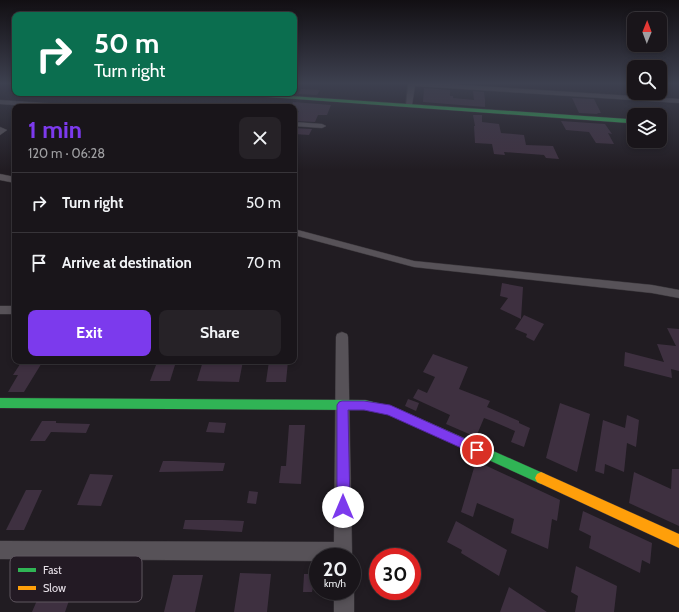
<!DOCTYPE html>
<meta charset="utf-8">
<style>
body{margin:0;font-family:Cabin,sans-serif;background:#262227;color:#f1f3f6;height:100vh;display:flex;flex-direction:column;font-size:15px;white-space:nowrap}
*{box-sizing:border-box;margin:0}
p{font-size:13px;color:#9f9fa2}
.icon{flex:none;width:22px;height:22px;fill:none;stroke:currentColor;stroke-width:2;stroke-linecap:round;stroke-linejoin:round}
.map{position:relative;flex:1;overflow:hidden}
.side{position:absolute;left:12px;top:104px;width:285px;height:260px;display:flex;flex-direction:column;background:#19151a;border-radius:8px;box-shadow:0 2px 6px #0003,0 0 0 1px #373439}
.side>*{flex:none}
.top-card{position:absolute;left:12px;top:12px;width:285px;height:84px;border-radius:8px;box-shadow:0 2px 6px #0003,0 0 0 1px #373439;background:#0b6e4f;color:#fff;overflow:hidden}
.needle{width:26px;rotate:1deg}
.fabs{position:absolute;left:627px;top:12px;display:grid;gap:8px}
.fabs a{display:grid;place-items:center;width:40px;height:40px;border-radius:8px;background:#19151a;box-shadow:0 2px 6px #0003,0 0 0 1px #373439;font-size:20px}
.speed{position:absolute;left:309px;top:548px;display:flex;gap:8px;font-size:20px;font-weight:700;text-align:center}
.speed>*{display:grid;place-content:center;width:52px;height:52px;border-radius:50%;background:#19151a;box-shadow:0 2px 6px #0003,0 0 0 1px #373439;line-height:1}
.speed small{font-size:10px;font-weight:400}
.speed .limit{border:6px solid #d22;background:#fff;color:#111}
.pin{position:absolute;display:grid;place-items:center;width:34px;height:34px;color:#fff;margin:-17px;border:2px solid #fff;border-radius:50%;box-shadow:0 1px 4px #0007}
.me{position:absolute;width:44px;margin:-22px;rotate:0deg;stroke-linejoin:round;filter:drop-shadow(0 0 3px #0008)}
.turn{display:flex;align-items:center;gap:14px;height:84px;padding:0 16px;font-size:18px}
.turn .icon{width:52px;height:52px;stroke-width:2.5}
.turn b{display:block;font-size:28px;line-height:34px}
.round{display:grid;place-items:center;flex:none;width:42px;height:42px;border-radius:8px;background:#262227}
.head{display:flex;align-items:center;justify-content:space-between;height:68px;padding:0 16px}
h1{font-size:24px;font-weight:700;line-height:30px;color:#7c3aed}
.cta{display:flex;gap:8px;margin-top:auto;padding:8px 16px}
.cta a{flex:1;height:46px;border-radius:8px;background:#7c3aed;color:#fff;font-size:16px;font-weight:700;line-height:46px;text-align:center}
.cta a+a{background:#262227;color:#f1f3f6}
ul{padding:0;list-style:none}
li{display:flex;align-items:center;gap:12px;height:60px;padding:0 16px;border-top:1px solid #373439}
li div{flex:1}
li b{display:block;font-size:15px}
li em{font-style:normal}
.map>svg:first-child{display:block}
.building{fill:#3e3040}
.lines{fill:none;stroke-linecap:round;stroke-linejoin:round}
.street-casing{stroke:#3a363b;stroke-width:1}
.fast-casing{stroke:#3a363b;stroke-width:1}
.slow-casing{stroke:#3a363b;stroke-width:1}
.street{fill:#575258;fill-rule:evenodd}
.fast{fill:#30b455;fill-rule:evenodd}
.slow{fill:#ff9f0a;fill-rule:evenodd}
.route{fill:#7c3aed;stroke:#51269a}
.key{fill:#231a24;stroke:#5e565f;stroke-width:1}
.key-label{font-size:11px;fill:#e8e1e9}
</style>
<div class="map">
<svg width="679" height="612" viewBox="0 0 679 612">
<rect width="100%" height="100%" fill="#211c22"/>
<path class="building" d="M424 88 450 90V96H453V98L474 100 473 91 484 92 485 100H482H485V107L423 102Z
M301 89 320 90 317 95 298 94Z
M572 98 594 99 601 113H597L598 114 579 113Z
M293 102 331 105 327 115H318L315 122 294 121 299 111 294 110V106H291Z
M473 115H482V122L499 124 501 133 524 135 526 145 553 146 559 159 546 158 544 155 504 152 505 155 494 154 492 144 475 143 474 126H475Z
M561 121 605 124 612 134 608 133 614 144 596 143 589 132 566 130Z
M294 128 312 129 309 135 294 134Z
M502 283 523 287 521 319 500 309 508 298 500 296Z
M524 315 544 324 534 341 526 337 527 334 515 329Z
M667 328 679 329V371L671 369 672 378 624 366 625 352 664 362 657 344 676 346Z
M433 354 468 367 459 389 490 401 487 407 519 421V423L530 428 524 447 511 442 515 431 492 421 484 418 476 437 446 424 450 415 413 398 418 389 427 393 435 377 423 372Z
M22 361H43L24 392H8L18 375H13Z
M203 361H243L239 382 197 381Z
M269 361H288L286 382H266Z
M156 365H175L170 381H150Z
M408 399 419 403 416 411 405 406Z
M560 403 590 414 577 472 546 458Z
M627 415 639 420 636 447 627 443 624 472 605 464 604 474 595 471 603 420 625 428Z
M42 421H56V423L90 424 86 433 51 432 45 441H30Z
M209 422 226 423 224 433 206 432Z
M289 425H305L301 484 279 483 281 466H286Z
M163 461H174L225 463 223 471 159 472Z
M476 461 560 500 557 521 552 519 548 549 511 533 514 519 477 503 473 517 461 512Z
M672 469H679V526L629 503 634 472 671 489Z
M90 474 113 475 101 506 77 505Z
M26 490H42L24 530H6Z
M249 491 258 492 256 504 247 503Z
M583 511 652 543 650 564 642 560 640 573 589 548 591 536 579 530Z
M185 520H223L244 521 242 532 183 529Z
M456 521 507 550 499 576 461 553 462 550 447 542Z
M576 566 617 586 614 612H575L578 596 571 592Z
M240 573 271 574 267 612H234Z
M304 574H318V587H313L312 592H303Z
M173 575H203L195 612H164Z
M47 577 78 578 76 583 104 584 101 593 72 592 65 612H32Z
M509 587 547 612H500Z"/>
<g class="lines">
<g class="street-casing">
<path id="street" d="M408 84H447L679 99V103L415 86 412 105 409 107 406 105Z
M0 100 71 105 74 107H43L0 104Z
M294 122 322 124 326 126 322 128 294 126Z
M0 127 7 130 0 135Z
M0 174 15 177V183L0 180Z
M294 229 414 261 652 285 679 290V298L652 293 414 267 294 235Z
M0 306H15V314H0Z
M342 332 347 334 348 337 352 551V558L318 557V561L0 559V541L334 542 336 337 337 334Z
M352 587 354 591V612H334V591H352Z"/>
</g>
<g class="fast-casing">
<path id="fast" d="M226 93H248L628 119 631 121 628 123 228 94Z
M0 398 365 400 394 407 545 474 547 478 545 482 541 484 388 414 365 410 0 408Z"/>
</g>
<g class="slow-casing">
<path id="slow" d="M541 472 679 534V548L537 482 535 478 537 474Z"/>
</g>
<use href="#street" class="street"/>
<use href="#fast" class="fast"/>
<use href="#slow" class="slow"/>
</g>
<linearGradient id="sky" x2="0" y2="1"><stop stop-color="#120f13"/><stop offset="0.49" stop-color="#3d404f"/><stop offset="1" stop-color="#3d404f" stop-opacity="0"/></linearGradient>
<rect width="679" height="170" fill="url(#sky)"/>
<path class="route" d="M342 401H364L390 405 481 446 483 450 481 453 477 455 388 415 364 410H348L350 507 348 512 343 514 338 512 337 507V405L339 402Z"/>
<rect x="10" y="556" width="132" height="46" rx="6" class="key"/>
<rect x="18" y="568" width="18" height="4" fill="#30b455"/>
<rect x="18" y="586" width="18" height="4" fill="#ff9f0a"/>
<g class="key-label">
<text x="43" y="574">Fast</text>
<text x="43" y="592">Slow</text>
</g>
</svg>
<div class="fabs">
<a><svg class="needle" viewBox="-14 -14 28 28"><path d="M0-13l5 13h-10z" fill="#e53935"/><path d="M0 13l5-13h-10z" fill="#9f9fa2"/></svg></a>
<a><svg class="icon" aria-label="search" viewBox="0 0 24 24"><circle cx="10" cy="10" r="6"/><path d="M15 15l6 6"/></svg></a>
<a><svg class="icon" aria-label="layers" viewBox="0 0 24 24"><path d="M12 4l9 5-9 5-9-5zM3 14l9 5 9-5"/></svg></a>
</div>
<div class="speed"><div>20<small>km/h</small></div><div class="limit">30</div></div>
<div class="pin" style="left:477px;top:450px;background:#d93025"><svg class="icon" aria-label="arrive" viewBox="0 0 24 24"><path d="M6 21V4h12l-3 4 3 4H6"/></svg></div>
<svg class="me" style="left:343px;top:507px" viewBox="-20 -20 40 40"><circle r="19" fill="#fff"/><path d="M0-13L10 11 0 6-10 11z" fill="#7c3aed"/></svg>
<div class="top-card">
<div class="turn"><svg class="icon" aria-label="right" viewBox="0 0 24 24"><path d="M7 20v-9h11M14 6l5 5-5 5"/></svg><div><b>50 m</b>Turn right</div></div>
</div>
<section class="side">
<div class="head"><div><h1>1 min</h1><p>120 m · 06:28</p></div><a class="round"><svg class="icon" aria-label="close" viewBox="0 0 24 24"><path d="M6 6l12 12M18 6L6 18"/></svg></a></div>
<ul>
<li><svg class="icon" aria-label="right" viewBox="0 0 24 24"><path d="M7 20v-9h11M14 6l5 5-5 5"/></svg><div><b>Turn right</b></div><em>50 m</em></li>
<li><svg class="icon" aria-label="arrive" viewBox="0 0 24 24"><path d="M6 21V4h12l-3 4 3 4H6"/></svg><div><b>Arrive at destination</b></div><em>70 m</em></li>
</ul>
<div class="cta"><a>Exit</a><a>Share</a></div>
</section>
</div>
